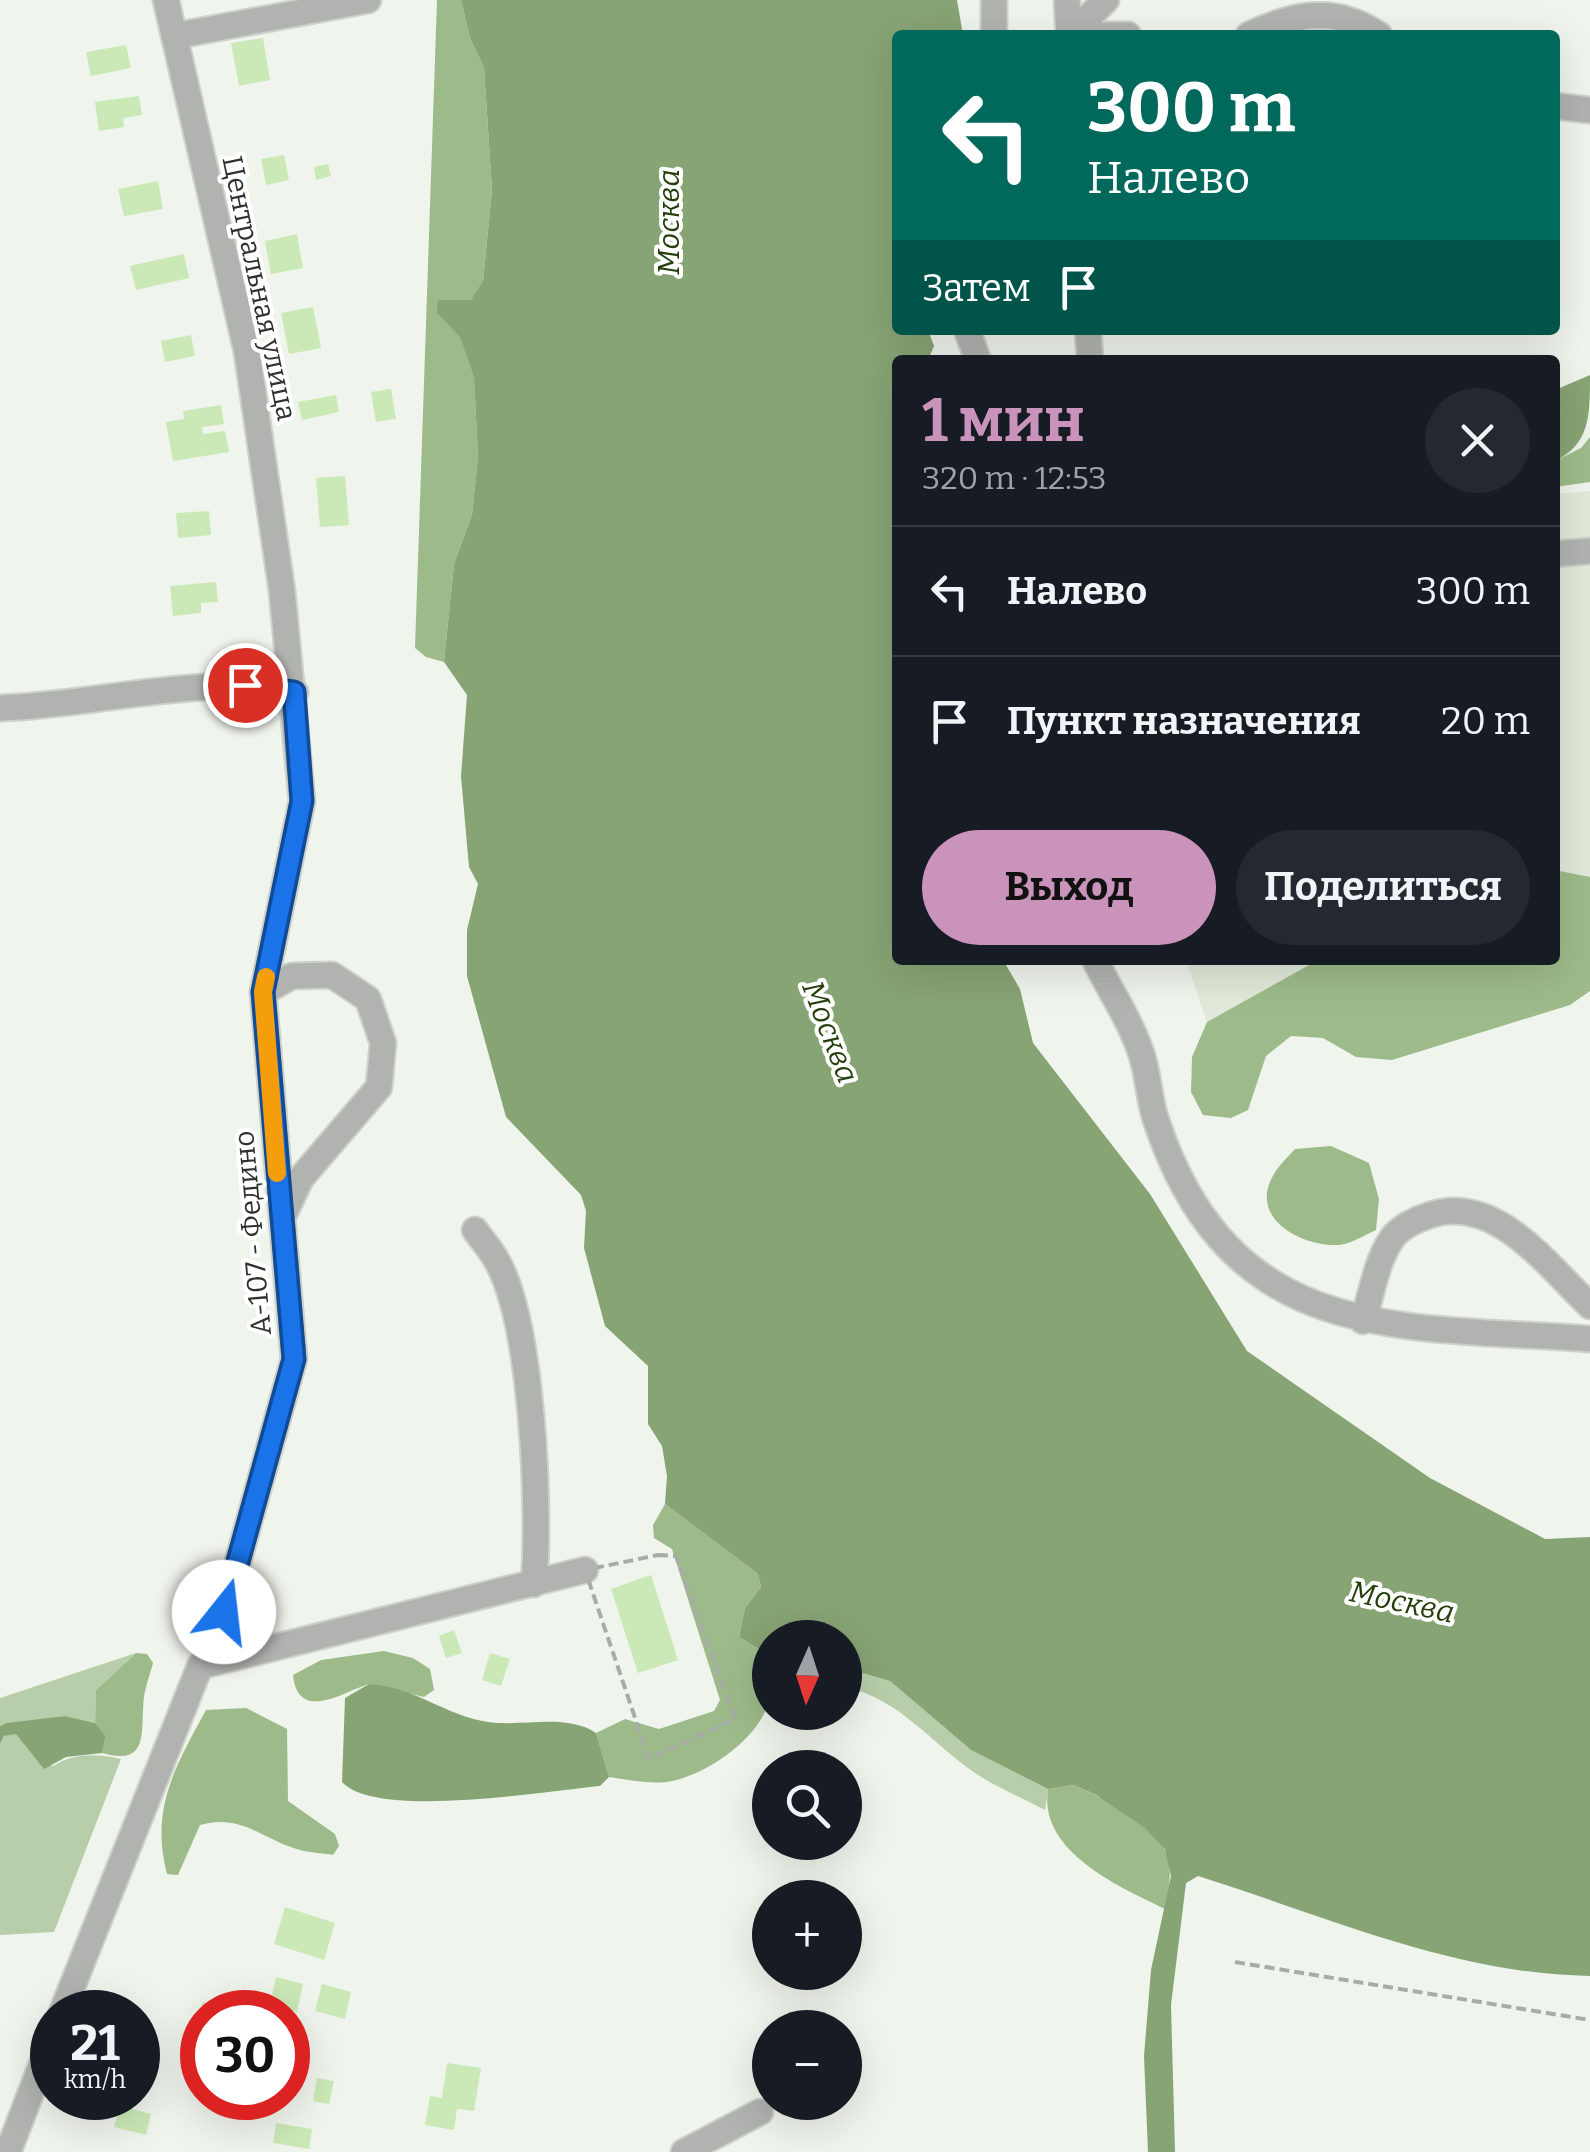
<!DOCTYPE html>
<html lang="ru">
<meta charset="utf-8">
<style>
body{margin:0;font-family:Bitter,serif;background:#242831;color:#f1f3f6;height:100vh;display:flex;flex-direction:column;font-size:38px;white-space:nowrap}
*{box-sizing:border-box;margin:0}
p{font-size:32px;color:#9ea1a6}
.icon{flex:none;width:55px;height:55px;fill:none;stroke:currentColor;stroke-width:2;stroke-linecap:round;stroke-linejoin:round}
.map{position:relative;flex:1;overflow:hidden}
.sheet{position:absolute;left:892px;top:355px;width:668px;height:610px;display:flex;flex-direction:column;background:#171b24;border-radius:10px;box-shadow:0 10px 40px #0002}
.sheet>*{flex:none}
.guide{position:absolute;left:892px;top:30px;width:668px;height:305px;border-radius:10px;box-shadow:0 10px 40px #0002;background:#00695c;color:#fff;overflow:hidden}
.needle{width:65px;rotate:183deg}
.tools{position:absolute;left:752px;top:1620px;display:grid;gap:20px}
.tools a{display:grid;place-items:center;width:110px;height:110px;border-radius:50%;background:#171b24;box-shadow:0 10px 40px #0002;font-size:50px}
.speed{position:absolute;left:30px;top:1990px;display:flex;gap:20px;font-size:50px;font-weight:700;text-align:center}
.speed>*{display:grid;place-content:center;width:130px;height:130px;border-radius:50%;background:#171b24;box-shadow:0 10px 40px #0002;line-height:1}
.speed small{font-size:25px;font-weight:400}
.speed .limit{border:15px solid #d22;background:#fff;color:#111}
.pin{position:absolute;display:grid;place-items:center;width:85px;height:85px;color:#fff;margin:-42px;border:5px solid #fff;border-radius:50%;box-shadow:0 2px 10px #0007}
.me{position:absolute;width:110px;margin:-55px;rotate:16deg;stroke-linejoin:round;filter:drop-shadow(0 0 8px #0008)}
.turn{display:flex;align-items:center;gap:35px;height:210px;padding:0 30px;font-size:45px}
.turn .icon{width:130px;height:130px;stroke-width:2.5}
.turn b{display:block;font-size:70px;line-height:85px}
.then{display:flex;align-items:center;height:95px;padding:0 30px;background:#0003;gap:20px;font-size:38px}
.round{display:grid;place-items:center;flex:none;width:105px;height:105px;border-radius:52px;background:#242831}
.head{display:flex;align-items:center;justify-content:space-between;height:170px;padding:0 30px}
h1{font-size:60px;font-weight:700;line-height:75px;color:#ca93bc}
.primary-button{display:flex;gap:20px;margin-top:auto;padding:20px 30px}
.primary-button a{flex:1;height:115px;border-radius:60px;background:#ca93bc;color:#111;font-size:40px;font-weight:700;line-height:115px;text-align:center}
.primary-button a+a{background:#242831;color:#f1f3f6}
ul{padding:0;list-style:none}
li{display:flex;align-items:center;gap:30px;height:130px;padding:0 30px;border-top:2px solid #363941}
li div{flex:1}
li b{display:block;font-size:38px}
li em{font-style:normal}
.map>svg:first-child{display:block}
.built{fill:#e0e9da}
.green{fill:#b8ceaa}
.forest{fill:#9dbb8a}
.water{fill:#87a474}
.building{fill:#cae9b6}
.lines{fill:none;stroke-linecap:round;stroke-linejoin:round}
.minor-casing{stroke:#ccd1ca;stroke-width:29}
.path{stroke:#a8aca6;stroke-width:4;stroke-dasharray:10 5;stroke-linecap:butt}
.minor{stroke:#b1b3b0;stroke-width:25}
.route-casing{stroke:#114b97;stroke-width:25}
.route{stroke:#1a73e8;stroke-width:18}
.slow{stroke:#f59e0b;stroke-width:18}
.labels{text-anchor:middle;stroke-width:8;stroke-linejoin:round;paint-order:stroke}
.street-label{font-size:28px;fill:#2f312e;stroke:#fff}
.water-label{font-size:30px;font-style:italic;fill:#25400c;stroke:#fff}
</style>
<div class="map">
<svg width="1590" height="2152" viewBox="0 0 1590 2152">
<rect width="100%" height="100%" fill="#eff4ec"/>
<path class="built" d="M1590 491V877L1555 870V494Z
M1186 960H1318L1207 1022Z"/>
<path class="green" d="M136 1653 96 1690 95 1723 65 1716 0 1726V1698Z
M845 1668 890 1681 971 1750 1048 1789 1045 1810C1022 1798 996 1787 975 1773 930 1742 900 1699 845 1687Z
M16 1733 33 1755 53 1766C72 1753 99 1753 121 1759L54 1932 0 1935V1744L4 1736Z"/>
<path class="forest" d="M437 0H461L470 38 484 68 492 190 483 281 472 300 460 336 474 378 478 457 472 515 454 564 444 662 426 657 415 648Z
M1590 437V482L1555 487V461L1581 448Z
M1555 870 1590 877V991L1570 1005 1392 1060 1356 1057 1323 1038 1291 1036 1266 1056 1248 1110 1231 1118 1203 1115 1191 1092 1192 1057 1207 1022 1318 960H1555Z
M1331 1146 1369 1163 1379 1199 1376 1230C1365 1235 1350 1244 1339 1245 1301 1247 1247 1218 1274 1174 1279 1165 1288 1157 1295 1149Z
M665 1504 758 1574 761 1587 745 1608 739 1637 770 1656C770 1669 772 1683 770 1696 764 1735 709 1774 672 1781 652 1785 629 1780 609 1777L596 1733 625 1719 659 1729 714 1711 720 1700 672 1549 654 1538 653 1525Z
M384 1651 413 1658 430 1669 434 1690 424 1697 369 1684C345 1691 298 1724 293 1675L321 1660Z
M136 1653 147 1654 153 1663C150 1674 146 1685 144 1696 140 1730 151 1767 102 1753L106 1736 95 1723 96 1690Z
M246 1708 287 1729 288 1801 335 1834 339 1846 333 1855C323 1853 311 1853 300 1850 263 1840 242 1813 200 1825L178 1875 167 1874C150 1809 175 1767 206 1710Z
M1074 1785C1102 1798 1157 1823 1167 1855 1173 1873 1168 1891 1165 1909 1118 1886 1038 1851 1048 1789Z"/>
<path class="water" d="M461 0H957L963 35H898V330H928L934 346 928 360H898L894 410 898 960H1003L1020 989 1033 1043 1150 1194 1247 1351 1430 1478 1545 1539 1590 1537V1976C1454 1974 1326 1916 1198 1876L1186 1883 1171 2005 1175 2152H1148L1144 2056 1151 1970 1171 1876 1165 1849 1145 1828 1096 1795 1074 1785 1048 1789 971 1750 890 1681 845 1668V1638H770V1656L739 1637 745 1608 761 1587 758 1574 665 1504 667 1476 662 1446 648 1424V1366L605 1326 584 1248 586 1211 581 1195 506 1117 467 976V930L478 884 469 867 461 776 467 695 444 662 454 564 472 515 478 457 474 378 460 337 437 313 438 300H471L483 281 492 190 484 68 470 38Z
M1590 375C1590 416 1590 444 1555 461V390Z
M369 1684C413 1686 446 1716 488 1722 523 1727 566 1713 596 1733L609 1777 600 1786C546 1791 377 1820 342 1782L345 1698Z
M65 1716 95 1723 106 1736 102 1753 66 1757 44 1769 16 1734 4 1736 0 1744V1726L7 1723Z"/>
<path class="building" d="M263 38 270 80 239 86 231 43Z
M126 45 131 68 91 76 86 52Z
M139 96 142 115 123 118 124 127 99 131 95 102Z
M284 155 289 180 266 185 261 159Z
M328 164 331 176 316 180 314 167Z
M158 181 163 209 124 216 118 189Z
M297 234 303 268 271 274 265 241Z
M184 254 189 278 136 290 130 266Z
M313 307 321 348 289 354 281 313Z
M191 335 195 356 165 362 161 341Z
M391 389 396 419 376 422 371 392Z
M336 395 339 412 302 420 298 402Z
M221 405 224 424 202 427 203 434 225 431 229 452 173 461 166 422 184 419 183 411Z
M345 476 349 525 320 527 316 478Z
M209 511 211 535 178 538 176 513Z
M216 582 218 602 201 603V613L173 616 170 586Z
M651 1575 678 1660 638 1673 611 1589Z
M454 1630 462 1653 446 1658 439 1636Z
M490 1653 510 1659 501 1686 482 1680Z
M285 1907 335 1923 324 1960 274 1944Z
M276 1977 303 1984 297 2012 270 2005Z
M322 1984 351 1992 345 2019 315 2011Z
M203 2002 239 2011V2012H202V2022L198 2021Z
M447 2063 481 2068 474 2111 457 2109 454 2130 425 2125 430 2096 442 2098Z
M317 2078 334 2081 329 2104 313 2101Z
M120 2106 151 2114 146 2135 114 2127Z
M276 2123 312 2129 309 2149 273 2143Z"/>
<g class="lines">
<g class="minor-casing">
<path id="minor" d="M994 0V35
M1067 0 1069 35
M1070 35 1106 0
M1082 35H1128
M1249 35C1295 13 1335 5 1379 35
M174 36 368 0
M1555 106 1590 110
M967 330 978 360
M1088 330 1090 360
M1555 554 1590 551
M0 708C97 705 200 674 295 692
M1095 960C1110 991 1132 1023 1142 1056 1149 1078 1149 1102 1157 1123 1232 1345 1398 1325 1590 1339
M263 992 292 976 332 975 368 999 383 1043 379 1087 301 1178 283 1216
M475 1230C482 1240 491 1250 497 1261 533 1325 540 1510 534 1584
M1363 1321C1371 1297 1376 1262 1391 1240 1398 1228 1417 1219 1430 1215 1495 1193 1547 1265 1590 1306
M200 1666 585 1570
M62 2012 200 1666 214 1648 294 1359 263 992 302 801 282 591 247 352 166 0
M8 2152 52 2038
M684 2152 760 2112"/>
</g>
<path class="path" d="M658 1555 676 1556 735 1719 649 1759 585 1570Z
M1235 1962 1590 2020"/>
<use href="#minor" class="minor"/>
</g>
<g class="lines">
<g class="route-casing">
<path id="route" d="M224 1612 294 1359 263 992 302 801 294 692 245 685"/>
</g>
<use href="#route" class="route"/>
<path class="slow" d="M266 977 263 992 277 1173"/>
</g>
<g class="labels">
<g class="street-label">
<text transform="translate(260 288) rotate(78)" y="10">Центральная улица</text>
<text transform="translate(252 1233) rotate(-95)" y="10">А-107 - Федино</text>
</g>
<g class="water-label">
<text transform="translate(669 222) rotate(-90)" y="10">Москва</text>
<text transform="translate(830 1032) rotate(69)" y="10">Москва</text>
<text transform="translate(1402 1602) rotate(12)" y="10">Москва</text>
</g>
</g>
</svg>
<div class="tools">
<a><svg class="needle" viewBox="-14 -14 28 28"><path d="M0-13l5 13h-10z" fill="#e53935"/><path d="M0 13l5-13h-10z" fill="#9ea1a6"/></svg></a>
<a><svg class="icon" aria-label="search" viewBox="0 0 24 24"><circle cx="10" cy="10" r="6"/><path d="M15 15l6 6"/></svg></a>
<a>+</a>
<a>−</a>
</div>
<div class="speed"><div>21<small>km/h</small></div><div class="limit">30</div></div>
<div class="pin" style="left:245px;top:685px;background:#d93025"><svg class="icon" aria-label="arrive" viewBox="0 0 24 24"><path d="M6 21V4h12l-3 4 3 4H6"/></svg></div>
<svg class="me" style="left:224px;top:1612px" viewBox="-20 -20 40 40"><circle r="19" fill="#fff"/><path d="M0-13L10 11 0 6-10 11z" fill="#1a73e8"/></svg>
<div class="guide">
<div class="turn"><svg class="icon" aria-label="left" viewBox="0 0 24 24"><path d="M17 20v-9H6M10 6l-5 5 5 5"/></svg><div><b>300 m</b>Налево</div></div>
<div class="then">Затем<svg class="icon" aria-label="arrive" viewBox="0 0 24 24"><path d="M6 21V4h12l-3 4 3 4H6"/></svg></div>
</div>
<section class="sheet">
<div class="head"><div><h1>1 мин</h1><p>320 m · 12:53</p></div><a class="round"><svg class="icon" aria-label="close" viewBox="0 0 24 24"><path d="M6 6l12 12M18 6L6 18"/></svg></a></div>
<ul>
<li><svg class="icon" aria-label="left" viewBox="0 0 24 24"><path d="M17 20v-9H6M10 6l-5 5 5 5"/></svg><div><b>Налево</b></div><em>300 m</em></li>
<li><svg class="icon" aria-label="arrive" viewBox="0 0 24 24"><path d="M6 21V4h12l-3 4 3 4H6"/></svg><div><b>Пункт назначения</b></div><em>20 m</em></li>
</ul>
<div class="primary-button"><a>Выход</a><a>Поделиться</a></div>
</section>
</div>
